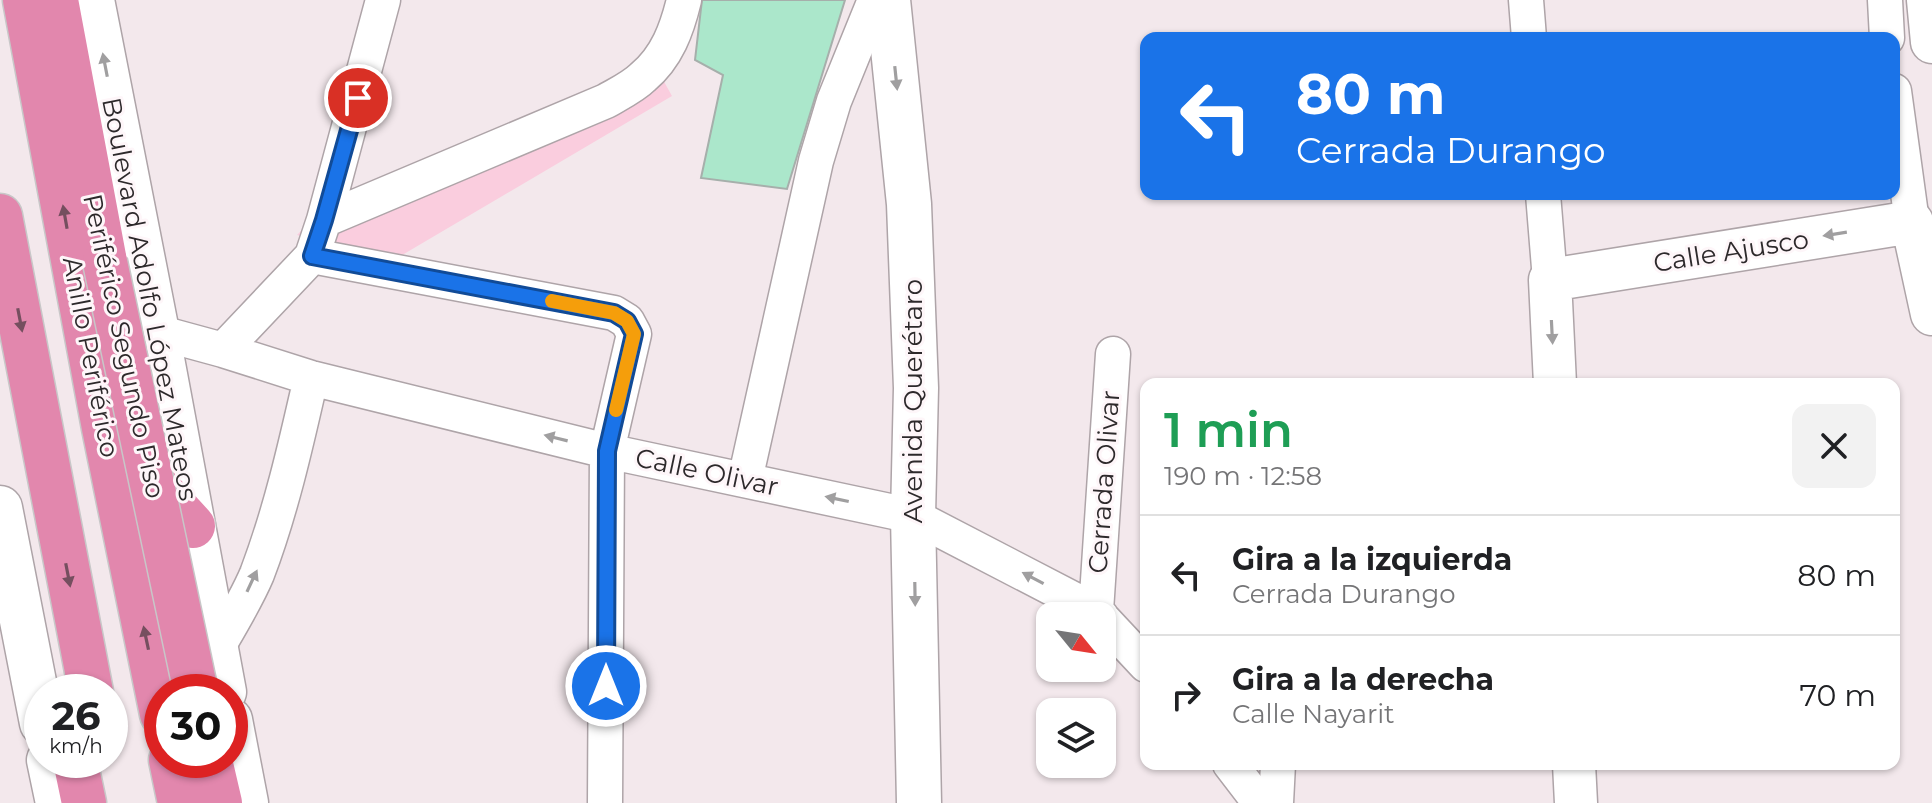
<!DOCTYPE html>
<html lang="es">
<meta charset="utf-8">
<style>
body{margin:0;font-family:Montserrat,sans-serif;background:#f2f2f2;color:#202124;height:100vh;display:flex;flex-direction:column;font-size:30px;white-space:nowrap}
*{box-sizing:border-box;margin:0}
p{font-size:26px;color:#757577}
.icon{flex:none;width:44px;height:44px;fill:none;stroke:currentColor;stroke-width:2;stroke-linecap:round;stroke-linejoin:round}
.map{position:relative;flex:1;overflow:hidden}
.sheet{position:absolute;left:1140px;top:378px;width:760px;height:392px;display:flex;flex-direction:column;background:#fff;border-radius:16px;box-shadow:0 2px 6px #0004}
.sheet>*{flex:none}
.banner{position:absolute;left:1140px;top:32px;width:760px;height:168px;border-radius:16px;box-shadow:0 2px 6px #0004;background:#1a73e8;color:#fff;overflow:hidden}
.needle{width:52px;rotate:120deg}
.buttons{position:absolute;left:1036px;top:602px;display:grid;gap:16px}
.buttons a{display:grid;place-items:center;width:80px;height:80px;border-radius:16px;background:#fff;box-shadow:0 2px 6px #0004;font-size:40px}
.speed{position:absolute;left:24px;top:674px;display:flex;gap:16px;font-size:40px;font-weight:700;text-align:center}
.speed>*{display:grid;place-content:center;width:104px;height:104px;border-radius:50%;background:#fff;box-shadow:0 2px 6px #0004;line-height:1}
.speed small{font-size:20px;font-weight:400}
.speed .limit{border:12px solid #d22;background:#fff;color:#111}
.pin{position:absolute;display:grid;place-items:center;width:68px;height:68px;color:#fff;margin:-34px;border:4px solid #fff;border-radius:50%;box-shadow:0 2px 8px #0007}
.me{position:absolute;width:88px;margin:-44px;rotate:0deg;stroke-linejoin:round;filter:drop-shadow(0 0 6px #0008)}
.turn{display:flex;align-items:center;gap:28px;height:168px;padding:0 24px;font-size:36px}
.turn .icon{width:104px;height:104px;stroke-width:2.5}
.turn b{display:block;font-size:56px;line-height:68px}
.round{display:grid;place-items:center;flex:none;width:84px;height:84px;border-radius:16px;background:#f2f2f2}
.headline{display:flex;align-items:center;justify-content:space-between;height:136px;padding:0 24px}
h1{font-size:48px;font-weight:600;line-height:60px;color:#1e9e55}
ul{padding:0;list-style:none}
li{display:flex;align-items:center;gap:24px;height:120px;padding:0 24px;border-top:2px solid #e0e0e0}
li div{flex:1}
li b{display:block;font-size:30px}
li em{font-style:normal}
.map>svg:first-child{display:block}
.green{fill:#facdde}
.building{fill:#abe7cb;stroke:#a6afab;stroke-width:2}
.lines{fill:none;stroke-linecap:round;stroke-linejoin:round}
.minor-casing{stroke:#aea4a8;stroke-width:37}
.tertiary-casing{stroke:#aea4a8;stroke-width:45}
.secondary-casing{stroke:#aea4a8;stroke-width:47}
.motorway-casing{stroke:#c8c7c8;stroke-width:47}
.minor{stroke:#fff;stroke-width:34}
.tertiary{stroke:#fff;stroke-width:42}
.secondary{stroke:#fff;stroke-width:44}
.motorway{stroke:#e287ad;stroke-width:44}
.motorway-bridge-casing{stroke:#c8c7c8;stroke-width:47;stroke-linecap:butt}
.motorway-bridge{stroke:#e287ad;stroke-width:44}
.oneway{fill:#a09fa0}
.oneway2{fill:#754f5f}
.route-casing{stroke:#114b97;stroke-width:20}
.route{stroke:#1a73e8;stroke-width:14}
.slow{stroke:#f59e0b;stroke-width:14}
.labels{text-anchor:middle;stroke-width:6;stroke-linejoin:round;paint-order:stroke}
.street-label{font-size:26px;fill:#2d292b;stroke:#fef6f9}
</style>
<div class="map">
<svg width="1932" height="803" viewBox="0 0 1932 803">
<rect width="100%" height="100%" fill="#f3e8ec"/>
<path class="green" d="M647 51 672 96 392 261 297 235 326 205 614 79Z"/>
<path class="building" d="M702 0H845L787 189 701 178 723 75 695 60Z"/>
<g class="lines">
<g class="minor-casing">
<path id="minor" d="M1526 0 1529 38
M1885 0 1887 38
M1894 91 1912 222
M1543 194 1550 280
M324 220 606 101C618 94 633 87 643 77 667 57 677 29 684 0
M312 256 614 313 627 321 634 334 607 451 605 803
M157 332 223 350 311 378 607 451 913 516 1096 611 1101 616
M223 350 312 256 324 220 383 0
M745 480 816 161 834 101 875 0
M1096 611 1113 354
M1102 618 1146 665
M216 650C230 626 246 600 257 574 281 511 296 444 311 378
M1230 764 1260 803
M1276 803 1278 764"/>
</g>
<g class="tertiary-casing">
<path id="tertiary" d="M1928 0 1932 42
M1912 222 1932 314
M1555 384 1550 280 1912 222
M1574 764 1576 803"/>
</g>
<g class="secondary-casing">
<path id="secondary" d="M92 0 157 332 224 692
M888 0 909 204 916 388 913 516 919 803
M0 508 42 723
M230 720 246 803
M49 760 58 803"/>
</g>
<g class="motorway-casing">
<path id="motorway" d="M25 0 104 428 162 714
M56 0 105 262
M0 216 91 692
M141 469 193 526
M75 760 84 803
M171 760 180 803
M210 760 220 803"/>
</g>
<use href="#minor" class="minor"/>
<use href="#tertiary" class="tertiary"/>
<use href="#secondary" class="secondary"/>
<use href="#motorway" class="motorway"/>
<g class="motorway-bridge-casing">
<path id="motorway-bridge" d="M105 262 196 692"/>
</g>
<use href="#motorway-bridge" class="motorway-bridge"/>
</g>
<defs><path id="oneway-solid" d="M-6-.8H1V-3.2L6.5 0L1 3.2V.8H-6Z" transform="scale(2)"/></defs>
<g class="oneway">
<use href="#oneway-solid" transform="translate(105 65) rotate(-101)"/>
<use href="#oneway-solid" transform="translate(896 78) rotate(84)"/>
<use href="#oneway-solid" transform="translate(1835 234) rotate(171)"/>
<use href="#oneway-solid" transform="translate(1552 332) rotate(87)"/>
<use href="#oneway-solid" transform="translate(556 438) rotate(-166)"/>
<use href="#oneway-solid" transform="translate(837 499) rotate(-168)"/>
<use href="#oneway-solid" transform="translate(1033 578) rotate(-152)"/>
<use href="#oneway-solid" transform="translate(252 581) rotate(-65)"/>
<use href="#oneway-solid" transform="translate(915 594) rotate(89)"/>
</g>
<g class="oneway2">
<use href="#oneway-solid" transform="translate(65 217) rotate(-100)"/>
<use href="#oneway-solid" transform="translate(20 320) rotate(79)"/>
<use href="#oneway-solid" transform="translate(68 575) rotate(79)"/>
<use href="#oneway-solid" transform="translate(146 638) rotate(-102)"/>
</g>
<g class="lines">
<g class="route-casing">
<path id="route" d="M358 98 324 220 312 256 614 313 627 321 634 334 607 451 606 686"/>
</g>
<use href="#route" class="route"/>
<path class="slow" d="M552 301 614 313 627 321 634 334 616 410"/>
</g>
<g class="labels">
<g class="street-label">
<text transform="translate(1731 251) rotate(-9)" y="9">Calle Ajusco</text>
<text transform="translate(150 299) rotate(79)" y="9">Boulevard Adolfo López Mateos</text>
<text transform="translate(124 346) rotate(78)" y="9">Periférico Segundo Piso</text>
<text transform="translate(91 357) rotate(79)" y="9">Anillo Periférico</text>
<text transform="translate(913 401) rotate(-90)" y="9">Avenida Querétaro</text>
<text transform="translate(707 472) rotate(12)" y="9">Calle Olivar</text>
<text transform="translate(1104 482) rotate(-86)" y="9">Cerrada Olivar</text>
</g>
</g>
</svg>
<div class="buttons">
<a><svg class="needle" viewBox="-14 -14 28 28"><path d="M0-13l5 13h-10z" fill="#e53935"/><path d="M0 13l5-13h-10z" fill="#757577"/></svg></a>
<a><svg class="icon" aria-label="layers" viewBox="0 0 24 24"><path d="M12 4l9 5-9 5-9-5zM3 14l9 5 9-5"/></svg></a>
</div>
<div class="speed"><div>26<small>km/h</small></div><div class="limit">30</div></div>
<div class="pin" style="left:358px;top:98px;background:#d93025"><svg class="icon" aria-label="arrive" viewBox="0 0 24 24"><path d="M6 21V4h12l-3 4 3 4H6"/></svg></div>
<svg class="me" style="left:606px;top:686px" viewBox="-20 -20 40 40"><circle r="17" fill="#1a73e8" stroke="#fff" stroke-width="3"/><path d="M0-11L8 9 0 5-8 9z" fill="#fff"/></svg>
<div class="banner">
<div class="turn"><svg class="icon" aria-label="left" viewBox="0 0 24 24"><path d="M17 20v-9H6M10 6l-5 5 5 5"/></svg><div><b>80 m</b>Cerrada Durango</div></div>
</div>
<section class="sheet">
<div class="headline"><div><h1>1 min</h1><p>190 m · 12:58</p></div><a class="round"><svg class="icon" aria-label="close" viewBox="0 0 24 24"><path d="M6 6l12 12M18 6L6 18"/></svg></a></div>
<ul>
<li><svg class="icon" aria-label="left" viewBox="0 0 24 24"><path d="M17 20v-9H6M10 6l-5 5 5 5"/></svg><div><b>Gira a la izquierda</b><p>Cerrada Durango</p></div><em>80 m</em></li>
<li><svg class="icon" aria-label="right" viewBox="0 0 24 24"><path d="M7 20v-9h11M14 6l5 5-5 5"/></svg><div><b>Gira a la derecha</b><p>Calle Nayarit</p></div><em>70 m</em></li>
</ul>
</section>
</div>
